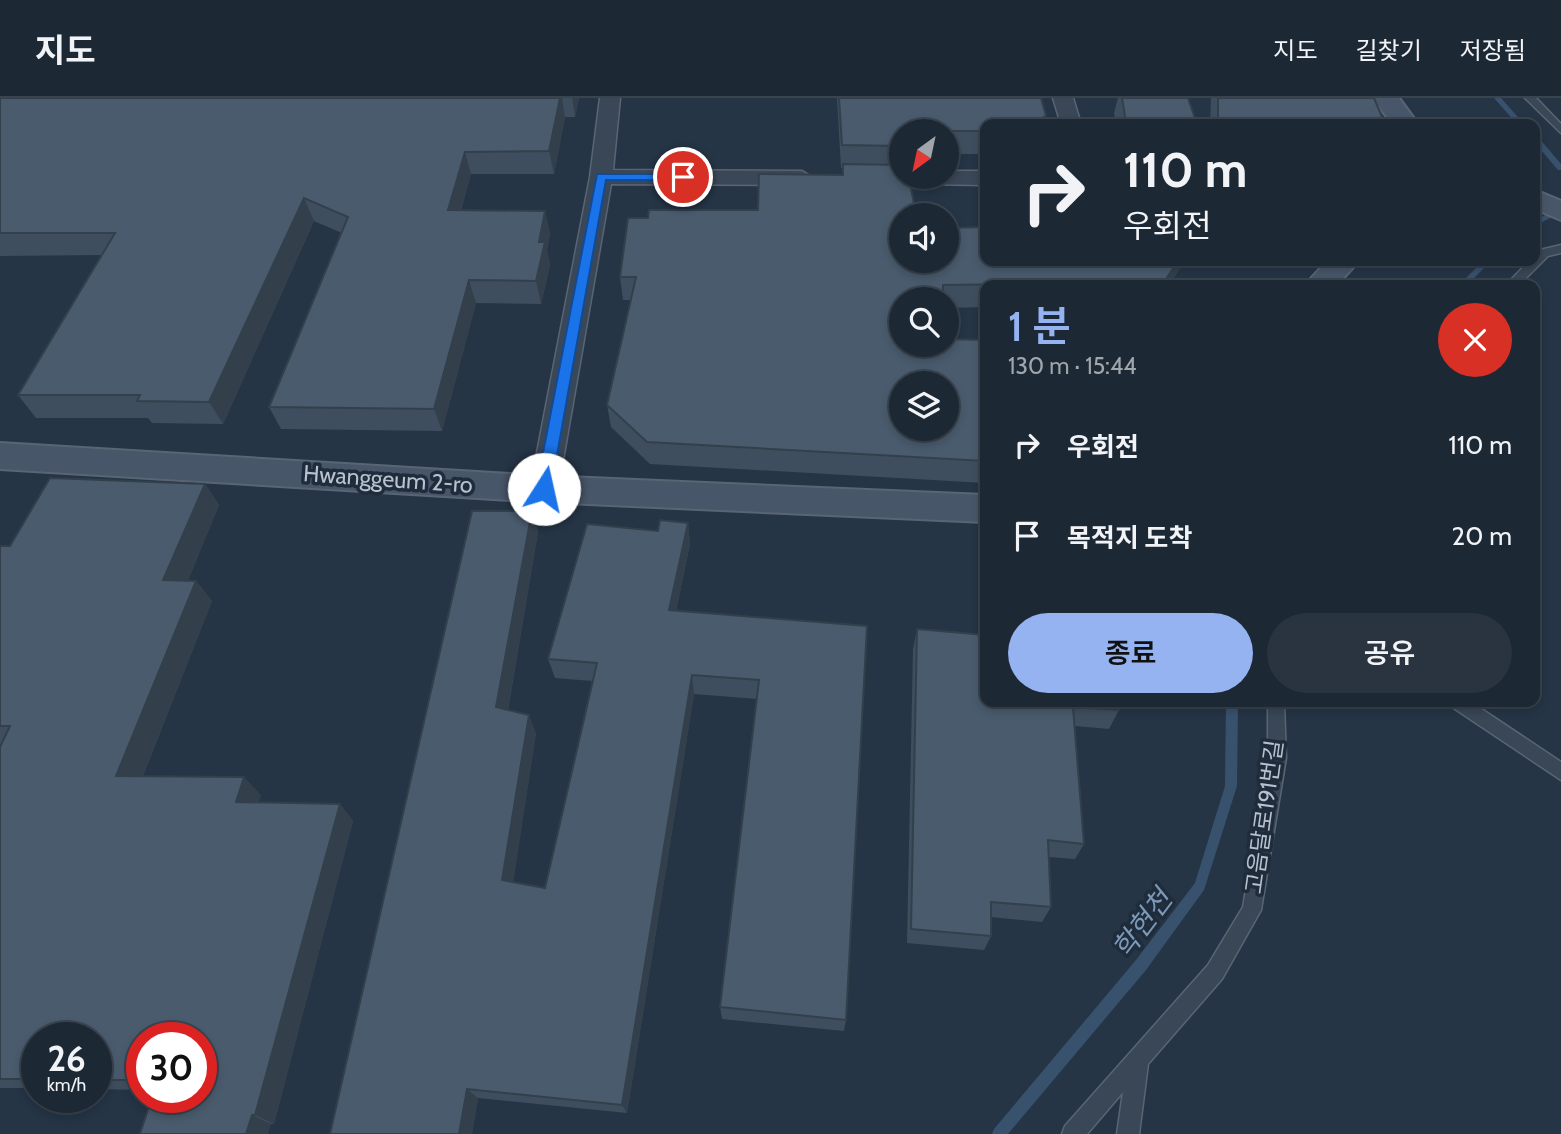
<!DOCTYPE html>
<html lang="ko">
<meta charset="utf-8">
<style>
body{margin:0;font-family:Cabin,"Noto Sans KR",sans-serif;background:#293440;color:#f1f3f6;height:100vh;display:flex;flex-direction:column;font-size:26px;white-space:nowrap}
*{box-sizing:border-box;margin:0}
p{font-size:23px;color:#a0a6ac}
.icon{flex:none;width:38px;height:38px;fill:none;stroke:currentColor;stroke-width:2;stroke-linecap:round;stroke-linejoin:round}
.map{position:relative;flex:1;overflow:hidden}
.side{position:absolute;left:980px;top:182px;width:560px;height:427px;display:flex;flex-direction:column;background:#1c2834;border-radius:14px;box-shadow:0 4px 10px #0003,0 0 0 2px #3a444f}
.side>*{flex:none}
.top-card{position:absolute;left:980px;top:21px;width:560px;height:147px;border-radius:14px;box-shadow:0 4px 10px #0003,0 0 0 2px #3a444f;background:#1c2834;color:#f1f3f6;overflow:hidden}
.needle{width:46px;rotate:213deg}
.tools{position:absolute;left:889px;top:21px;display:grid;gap:14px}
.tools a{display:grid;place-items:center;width:70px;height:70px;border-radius:50%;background:#1c2834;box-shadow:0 4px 10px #0003,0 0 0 2px #3a444f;font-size:35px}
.speed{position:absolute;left:21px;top:924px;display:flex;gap:14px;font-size:35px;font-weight:700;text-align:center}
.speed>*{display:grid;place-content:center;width:91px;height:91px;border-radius:50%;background:#1c2834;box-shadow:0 4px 10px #0003,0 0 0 2px #3a444f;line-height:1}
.speed small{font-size:18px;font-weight:400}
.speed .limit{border:10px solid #d22;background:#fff;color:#111}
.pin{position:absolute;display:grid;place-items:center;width:60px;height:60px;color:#fff;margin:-30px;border:4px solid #fff;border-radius:50%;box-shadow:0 2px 7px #0007}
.me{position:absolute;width:77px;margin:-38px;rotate:10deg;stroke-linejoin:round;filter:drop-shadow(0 0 5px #0008)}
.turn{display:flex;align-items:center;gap:24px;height:147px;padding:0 28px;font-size:32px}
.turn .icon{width:91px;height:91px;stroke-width:2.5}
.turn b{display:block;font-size:49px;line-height:60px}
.round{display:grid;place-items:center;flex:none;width:74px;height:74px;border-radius:37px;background:#293440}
.headline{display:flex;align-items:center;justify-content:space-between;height:119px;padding:0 28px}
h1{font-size:42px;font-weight:600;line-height:52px;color:#95b2f1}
.button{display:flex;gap:14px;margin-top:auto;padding:14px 28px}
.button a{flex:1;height:80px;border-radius:42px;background:#95b2f1;color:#111;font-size:28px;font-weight:600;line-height:80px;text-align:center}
.button a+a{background:#293440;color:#f1f3f6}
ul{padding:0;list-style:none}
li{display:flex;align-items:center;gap:21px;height:91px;padding:0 28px}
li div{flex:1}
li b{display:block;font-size:26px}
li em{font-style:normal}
header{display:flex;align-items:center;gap:42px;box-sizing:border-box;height:98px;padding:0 35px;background:#1c2834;border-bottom:2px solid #3a444f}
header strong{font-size:33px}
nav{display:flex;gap:38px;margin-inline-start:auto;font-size:24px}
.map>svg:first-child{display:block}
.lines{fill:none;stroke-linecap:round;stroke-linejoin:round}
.stream{fill:#38526e;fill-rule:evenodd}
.lane-casing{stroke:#596573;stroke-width:3}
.street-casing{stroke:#596573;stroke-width:3}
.secondary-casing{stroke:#596573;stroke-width:4}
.lane{fill:#3a4756;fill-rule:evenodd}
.street{fill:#3a4756;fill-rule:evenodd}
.secondary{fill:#485669;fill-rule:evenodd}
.wall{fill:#3f4e5e}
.shaded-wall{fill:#33404c}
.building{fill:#495b6d;stroke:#33404c;stroke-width:2;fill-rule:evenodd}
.route{fill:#1a73e8;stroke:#114b97;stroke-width:2}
.labels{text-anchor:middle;stroke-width:7;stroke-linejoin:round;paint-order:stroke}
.street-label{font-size:23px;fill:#b8c2cf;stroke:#1f2c3b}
.near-water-label{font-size:28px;font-style:italic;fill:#7d99b8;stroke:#1f2c3b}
</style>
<header>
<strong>지도</strong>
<nav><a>지도</a><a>길찾기</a><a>저장됨</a></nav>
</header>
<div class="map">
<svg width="1561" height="1036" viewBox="0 0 1561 1036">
<rect width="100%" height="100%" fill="#253546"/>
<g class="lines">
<path class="stream" d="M1494 0H1501L1524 26H1517Z
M1535 39H1538L1561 66V72H1558L1535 45Z
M1558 109H1561V114L1535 128V123Z
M1483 163H1491L1467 187H1459Z
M1226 604H1238L1237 688 1204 792 1146 872 1008 1036H992L994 1031 1136 862 1195 785 1225 688Z"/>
<g class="lane-casing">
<path id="lane" d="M1525 0H1536L1561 26V35Z
M1561 147V155L1548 158 1519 187H1506L1529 163H1535V157L1540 152Z
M1268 604H1284L1286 660 1261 812 1222 881 1148 966 1139 1036H1117L1123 994 1087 1036H1062L1065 1028 1208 867 1243 809 1268 660Z
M1450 604H1471L1561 664V682L1452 609Z"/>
</g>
<g class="street-casing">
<path id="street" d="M600 0H620L613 72 802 73 813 80 802 87 611 86 558 391 554 399 544 402 534 399 530 391 590 79Z
M1053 0H1073L1081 26H1061Z
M868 73H901V79H947V73H985V87L860 85 857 80Z"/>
</g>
<g class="secondary-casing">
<path id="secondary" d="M1373 0H1399L1418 26H1392Z
M1535 92 1561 103V122L1535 111Z
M1327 163H1359L1337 187H1305Z
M0 345 544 378 985 397V424L544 404 0 371Z"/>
</g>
<use href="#lane" class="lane"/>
<use href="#street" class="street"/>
<use href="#secondary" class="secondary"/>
</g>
<path class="wall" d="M0 0H579L575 19H565L554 76H471L461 112 545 113 550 136 547 152 550 167 541 206 476 205 442 333 281 331 269 309 342 135 314 123 223 326 152 325 148 320H36L18 297 101 157 0 158Z
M837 0H1041L1046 18 1045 26H985V56H947V33H901V163H1185L1169 187H985V209L947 210V201H901V247L985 242V385L650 366 611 329 607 307 631 202H623L620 179 648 120 758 112 842 77 843 70H841Z
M1118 0H1188L1197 26H1116L1114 15Z
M1211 0H1374L1385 26H1210Z
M205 386 219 407 188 482 196 483 212 503 143 678 261 697 258 705 340 706 353 723 274 1026H271L201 999 142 940V992L96 991V940H37V990H0V649L2 646H0V448H10Z
M532 413 538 434 508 612 536 635 513 784 545 790 592 583 555 580 548 561 658 433 688 425 690 446 676 513 867 528 846 922 844 933 722 921 720 909 757 601 694 596 627 1015 478 1000 472 1036H330Z
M917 531 1118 604 1119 612 1109 631 1075 628 1084 746 1075 761 1049 759 1051 809 1042 824 991 819V838L984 852 907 845 913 551Z"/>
<path class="shaded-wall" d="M560 0H562L565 19 554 76 549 53Z
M572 0H579L575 19Z
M1046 18 1045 26H1031Z
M465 54 471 76 454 135 448 112Z
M304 100 314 123 223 326 209 304Z
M545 113 550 136 547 152 550 167 541 206 536 183 539 144Z
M1178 163H1185L1169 187H1162Z
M469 182 476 205 442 333 434 311Z
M205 386 219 407 180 503 163 482Z
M532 413 538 434 505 628 496 609Z
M688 425 690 446 672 532 669 512Z
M196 483 212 503 136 695 116 678Z
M692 577 694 596 627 1015 622 1007Z
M529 617 536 635 511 797 502 782Z
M244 679 261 697 253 721 236 704Z
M340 706 353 723 274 1026 255 1017Z
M467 991 478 1000 472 1036H459Z
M252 1017 271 1026 268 1036H246Z"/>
<path class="building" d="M0 0H560L549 53 465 54 448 112 545 113 539 144H545L536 183 469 182 434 311 269 309 348 119 304 100 209 304 137 303 140 297H18L115 135H0Z
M839 0H1041L1046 18 1031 26H985V33H901V48L842 47Z
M1122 0H1188L1197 26 1126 24Z
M1218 0H1374L1385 26H1218Z
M843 66 901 67V79H909L916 117H901V163H947V130L985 129V163H1178L1162 187H1025L1021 186 943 187V201H901V247H947V241L985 242V363L647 344 607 307 636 179H620L628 120H648L649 112H758L759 76 843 77ZM901 285H947V331H901Z
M50 380 205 386 163 482 196 483 116 678 244 679 236 704 340 706 255 1017H252L246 1036H140L152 999H201V940H142V982H96V940H37V981H0V649L10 628H0V448H10Z
M472 413H532L496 609 529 617 502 782 545 790 597 565 548 561 587 426 658 433 660 422 688 425 669 512 867 528 846 922 720 909 759 582 692 577 622 1007 467 991 459 1036H330Z
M917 531 985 537V604H1118L1119 612 1073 609 1084 746 1048 742 1051 809 991 804V838L911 831Z"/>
<path class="route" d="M597 76H683L689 79 683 82H606L551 391 544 397 536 391Z"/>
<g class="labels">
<g class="street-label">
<text transform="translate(388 381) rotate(4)" y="8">Hwanggeum 2-ro</text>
<text transform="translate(1264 719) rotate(-82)" y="8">고음달로191번길</text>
</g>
<g class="near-water-label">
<text transform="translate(1142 826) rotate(-53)" y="10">학현천</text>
</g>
</g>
</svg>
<div class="tools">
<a><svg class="needle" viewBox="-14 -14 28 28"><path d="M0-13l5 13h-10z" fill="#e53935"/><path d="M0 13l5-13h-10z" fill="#a0a6ac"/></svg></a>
<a><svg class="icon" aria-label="sound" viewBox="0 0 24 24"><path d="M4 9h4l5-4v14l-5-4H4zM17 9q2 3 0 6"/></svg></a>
<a><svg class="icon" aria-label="search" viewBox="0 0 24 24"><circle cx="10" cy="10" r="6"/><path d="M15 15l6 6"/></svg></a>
<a><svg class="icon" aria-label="layers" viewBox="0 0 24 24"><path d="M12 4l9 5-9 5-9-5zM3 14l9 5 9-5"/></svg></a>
</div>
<div class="speed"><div>26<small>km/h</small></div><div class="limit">30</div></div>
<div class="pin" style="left:683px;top:79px;background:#d93025"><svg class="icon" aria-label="arrive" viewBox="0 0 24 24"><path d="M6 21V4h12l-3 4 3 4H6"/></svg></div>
<svg class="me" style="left:544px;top:391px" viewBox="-20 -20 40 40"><circle r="19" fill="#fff"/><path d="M0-13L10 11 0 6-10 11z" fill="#1a73e8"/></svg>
<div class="top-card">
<div class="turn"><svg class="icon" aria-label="right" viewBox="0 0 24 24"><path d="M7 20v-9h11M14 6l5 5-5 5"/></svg><div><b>110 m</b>우회전</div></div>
</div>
<section class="side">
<div class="headline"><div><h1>1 분</h1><p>130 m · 15:44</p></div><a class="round" style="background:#d93025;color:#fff"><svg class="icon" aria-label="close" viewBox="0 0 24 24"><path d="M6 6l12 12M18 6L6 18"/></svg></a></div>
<ul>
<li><svg class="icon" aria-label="right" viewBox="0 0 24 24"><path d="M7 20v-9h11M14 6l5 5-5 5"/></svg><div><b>우회전</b></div><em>110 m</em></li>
<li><svg class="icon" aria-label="arrive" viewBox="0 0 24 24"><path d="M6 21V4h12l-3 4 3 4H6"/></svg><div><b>목적지 도착</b></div><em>20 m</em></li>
</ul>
<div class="button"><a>종료</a><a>공유</a></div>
</section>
</div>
